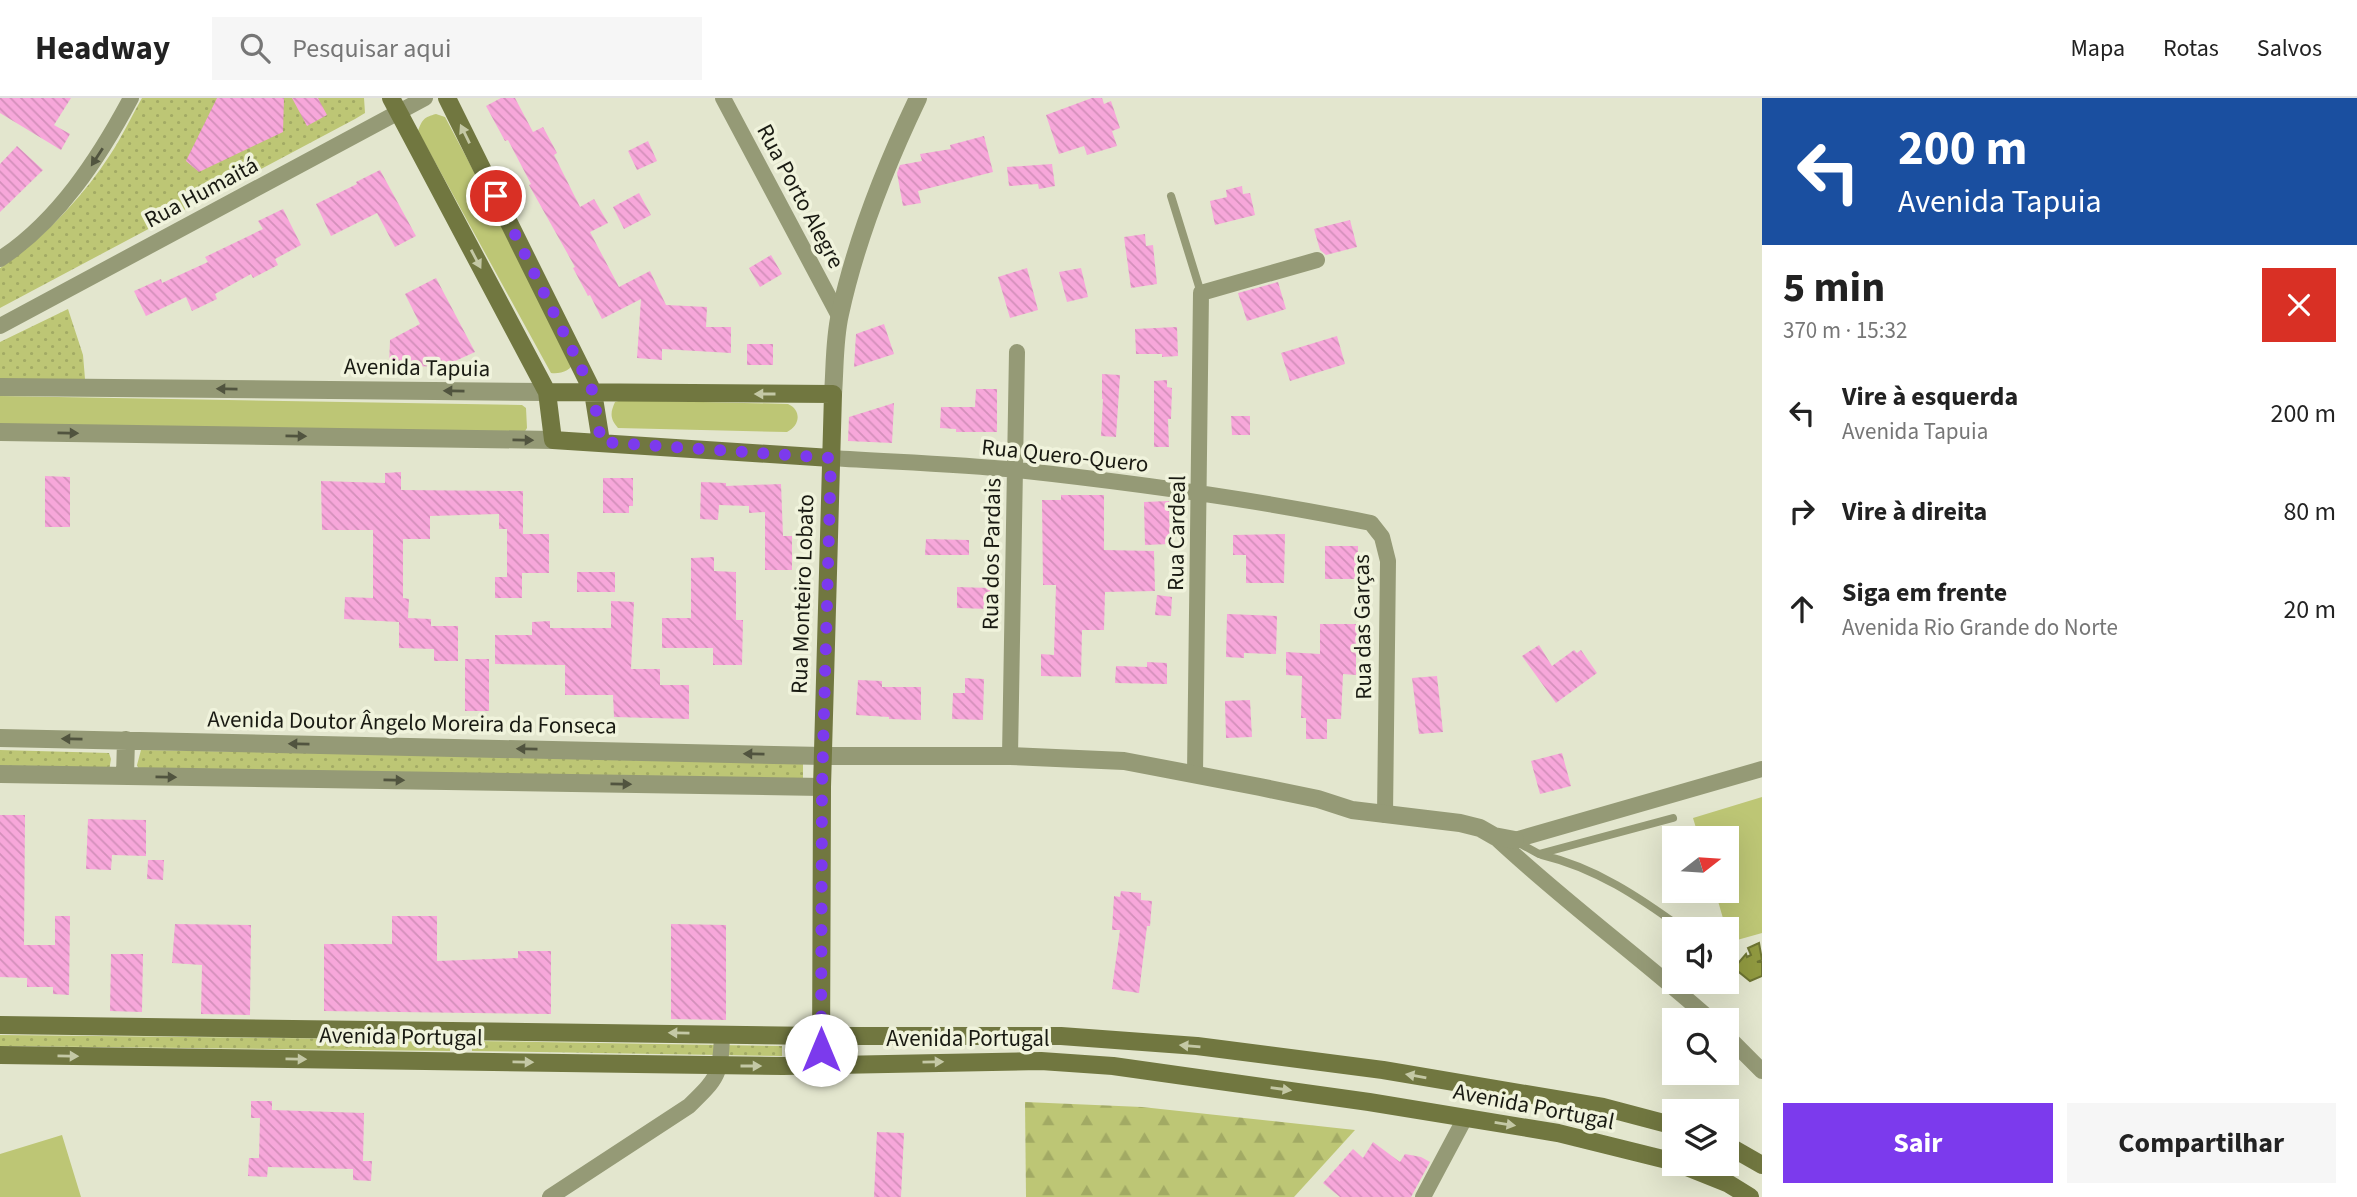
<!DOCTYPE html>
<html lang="pt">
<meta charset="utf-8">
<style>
body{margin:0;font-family:"Source Sans 3",sans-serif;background:#f6f6f6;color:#222;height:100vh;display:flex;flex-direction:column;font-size:26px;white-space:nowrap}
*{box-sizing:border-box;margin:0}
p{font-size:23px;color:#767676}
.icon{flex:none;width:38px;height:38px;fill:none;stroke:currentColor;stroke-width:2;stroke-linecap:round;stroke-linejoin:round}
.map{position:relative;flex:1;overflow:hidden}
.drawer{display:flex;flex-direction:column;background:#fff;width:595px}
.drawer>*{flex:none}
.guide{background:#1a4fa0;color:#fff;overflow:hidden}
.needle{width:46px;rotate:73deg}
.fabs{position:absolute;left:1662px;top:728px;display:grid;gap:14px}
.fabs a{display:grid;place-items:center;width:77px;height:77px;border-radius:0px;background:#fff;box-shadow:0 7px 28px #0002;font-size:35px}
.pin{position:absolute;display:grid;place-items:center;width:60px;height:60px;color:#fff;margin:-30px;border:4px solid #fff;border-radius:50%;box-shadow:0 2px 7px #0007}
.me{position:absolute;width:77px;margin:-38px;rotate:0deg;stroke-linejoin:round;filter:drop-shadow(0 0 5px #0008)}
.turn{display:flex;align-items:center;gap:24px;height:147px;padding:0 21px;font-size:32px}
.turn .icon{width:91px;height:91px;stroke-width:2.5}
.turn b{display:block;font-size:49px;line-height:60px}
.round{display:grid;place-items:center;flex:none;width:74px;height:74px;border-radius:0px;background:#f6f6f6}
.head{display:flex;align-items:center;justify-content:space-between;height:119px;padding:0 21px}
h1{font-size:42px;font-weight:700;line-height:52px}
.action{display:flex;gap:14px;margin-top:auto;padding:14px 21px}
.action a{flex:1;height:80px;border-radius:0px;background:#7c3aed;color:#fff;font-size:28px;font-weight:700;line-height:80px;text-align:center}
.action a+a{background:#f6f6f6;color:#222}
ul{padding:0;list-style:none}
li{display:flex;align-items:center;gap:21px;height:98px;padding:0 21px}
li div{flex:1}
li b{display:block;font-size:26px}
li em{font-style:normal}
header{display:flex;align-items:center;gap:42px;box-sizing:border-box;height:98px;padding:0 35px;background:#fff;border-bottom:2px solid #e0e0e0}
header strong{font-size:33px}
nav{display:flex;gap:38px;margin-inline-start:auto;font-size:24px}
.search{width:490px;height:63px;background:#f6f6f6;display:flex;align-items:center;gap:18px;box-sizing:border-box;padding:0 24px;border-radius:0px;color:#767676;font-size:26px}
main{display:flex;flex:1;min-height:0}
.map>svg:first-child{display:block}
.grass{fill:#bdc675}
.forest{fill:url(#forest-firs)}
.park{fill:url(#park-dots)}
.water{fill:#919a40;stroke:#6d7432;stroke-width:2}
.building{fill:url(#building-back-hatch)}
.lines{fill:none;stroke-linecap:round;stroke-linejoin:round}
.service{stroke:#959a76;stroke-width:8}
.minor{stroke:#959a76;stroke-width:16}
.tertiary{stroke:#959a76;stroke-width:18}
.secondary{stroke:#717740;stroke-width:18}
.oneway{fill:#c4c8a5}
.oneway2{fill:#51543f}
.route{stroke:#7c3aed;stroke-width:12;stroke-dasharray:0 21.6}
.labels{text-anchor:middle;stroke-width:7;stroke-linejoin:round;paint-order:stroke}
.street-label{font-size:23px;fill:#191a12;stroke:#f0f3dc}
</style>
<header>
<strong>Headway</strong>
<div class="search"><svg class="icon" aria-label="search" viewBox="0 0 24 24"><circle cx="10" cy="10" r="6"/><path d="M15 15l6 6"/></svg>Pesquisar aqui</div>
<nav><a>Mapa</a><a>Rotas</a><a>Salvos</a></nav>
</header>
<main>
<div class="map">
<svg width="1762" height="1099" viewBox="0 0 1762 1099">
<defs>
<pattern id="forest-firs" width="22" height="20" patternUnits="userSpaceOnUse" patternTransform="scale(1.75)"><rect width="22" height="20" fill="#bdc675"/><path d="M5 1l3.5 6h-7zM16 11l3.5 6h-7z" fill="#a2aa64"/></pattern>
<pattern id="park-dots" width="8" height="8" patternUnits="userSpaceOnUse" patternTransform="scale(1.75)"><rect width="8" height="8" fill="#bdc675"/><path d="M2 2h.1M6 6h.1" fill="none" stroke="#a2aa64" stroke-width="1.8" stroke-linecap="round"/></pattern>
<pattern id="building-back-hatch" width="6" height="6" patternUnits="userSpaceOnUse" patternTransform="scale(1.75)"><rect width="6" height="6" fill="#f7a7da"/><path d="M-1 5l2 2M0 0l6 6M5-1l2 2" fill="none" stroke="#d38fba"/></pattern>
</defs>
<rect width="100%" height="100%" fill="#e3e6ce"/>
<path class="grass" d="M436 16 445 19 574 262C572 273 561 276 551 275L418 33C422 22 424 19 436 16Z
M0 298 522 307 526 310 527 330 522 338 0 327Z
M622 302 788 306C802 312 800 328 787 334L618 330C610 321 610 315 615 304Z
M1762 699V835L1730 844 1715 793H1727V740H1699L1693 720Z
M62 1037 81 1099H0V1056Z"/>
<path class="forest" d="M1025 1004 1142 1009 1355 1032 1294 1099H1026Z"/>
<path class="park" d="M142 0H364L365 15 355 21 0 210V170C43 141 82 100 110 57 122 39 131 19 142 0Z
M68 211 83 257 85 281H0V244Z
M0 652 109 655 111 661 109 673 0 671Z
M141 652 803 663V681L140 674 137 667Z
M0 937 450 942V953L0 948Z
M472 943 782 948V958L472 953Z"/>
<path class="water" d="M1759 845 1762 862 1757 864H1762V878L1750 883 1734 870 1746 856 1747 859 1751 857 1748 850Z"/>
<path class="building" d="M0 0H71L54 27 70 36 61 52 0 15Z
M217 0H284L283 34 199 74 186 63Z
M292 0H318L327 17 307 28Z
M501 0H515L533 34 543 29 557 55 554 57 580 109 594 101 608 125 590 134 619 189 650 173 666 207 707 209 706 229H731V255L662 251V262L637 260 641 201 602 221 590 197 588 198 573 170 575 169 529 87 531 86 508 42 505 43 486 8Z
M1092 0H1102L1104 6 1111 3 1120 30 1112 33 1117 48 1087 57 1084 48 1059 56 1046 17Z
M984 38 993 74 918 93 921 105 903 108 897 75 900 67 922 63 920 56 951 51 950 47Z
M648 43 657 63 637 72 628 53Z
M17 48 43 72 0 114V66Z
M1052 66 1055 88 1039 91 1038 86 1009 88 1007 69Z
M380 72 416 138 395 149 377 115 331 138 316 106 357 86 356 84Z
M1242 88 1243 96 1250 95 1255 117 1215 127 1210 103 1227 99 1226 92Z
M639 95 651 117 624 131 613 109Z
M283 111 301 147 275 161 278 167 253 180 251 176 215 196 217 201 192 213 186 199 146 218 134 193 161 181 162 185 208 164 205 159 263 131 258 123Z
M1350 122 1357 149 1326 157 1320 152 1314 131Z
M1145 136 1146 148 1153 147 1157 186 1131 190 1124 139Z
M771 157 782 176 760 189 749 170Z
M1027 170 1038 212 1010 220 998 179Z
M1081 170 1088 199 1067 204 1059 174Z
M436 180 475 254 444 268 389 269 390 242 420 226 405 196Z
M1278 184 1286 211 1247 223 1238 195Z
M884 226 894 256 854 269 856 236Z
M1177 229 1178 258 1162 259V256H1136L1135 231Z
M1337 238 1345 266 1290 283 1281 255Z
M747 246H773V267H747Z
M1102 276 1120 277 1116 339 1101 338 1103 301H1102Z
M1167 282V289L1172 290 1171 321H1168L1169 349H1154V283Z
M976 291H997V334H956V331L940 330 941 309H975Z
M894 305 892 345 848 343 849 319Z
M1231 318H1250V337H1232Z
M401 374V392L523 393V436H549V475H522V500H495V479H507V431H499V416L430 418V441H403V500L409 501 408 520 431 521V528H458V563H434V551L399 550V524L344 521 345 499 373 500V432H322L321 383 385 385V375Z
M45 378 70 379V429H45Z
M603 380H633V408H629V415H603Z
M701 384 726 385V388L781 386 783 438H792V472H765V414L749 415V408L719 407 718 422 700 421Z
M1061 397H1104V452L1154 453 1155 493 1105 494 1104 532H1082L1081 579 1041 578V556L1054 557 1056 487H1043L1042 402H1061Z
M1169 403 1170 446 1145 447 1144 404Z
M1285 436 1284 485H1246V457H1233V437Z
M926 441 969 442V457H925Z
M1325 448H1358V481H1325Z
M714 459V473L736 474V522H743L742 567H713V550H662V520H691V460Z
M577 474H615V494H577Z
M957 489 990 490V511L957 510Z
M1157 497 1172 499 1171 518 1155 517Z
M611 503 634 504 631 571H660V587H689V621L614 619 613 597H565V567L495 566V537H532V524L550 523V530H611Z
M1227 516 1277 518 1276 556 1244 555V560L1226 559Z
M1320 526H1368V551H1356V577L1343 576 1341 621H1327V641H1306V620H1301L1302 578 1286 577V554L1320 556Z
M1539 547 1552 568 1574 552 1577 555 1581 552 1597 575 1556 605 1522 558Z
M465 561H489V613H465Z
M1147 564 1167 565V586L1115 585 1116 568 1147 569Z
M1437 578 1443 634 1419 636 1412 580Z
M965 580 984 581 983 622 952 621 953 595H965Z
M858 582 882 583V589H921V622L889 621V619L856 617Z
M1250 602 1252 639 1226 640 1225 603Z
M1562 655 1571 688 1540 696 1531 663Z
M0 717H25L24 847H55V818H70L69 897 53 896V889H27V880L0 879Z
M88 721 146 722V758L112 757 111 772 86 771Z
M148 762H164L163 782 147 781Z
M1121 793 1141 795V802L1152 803 1150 828H1147L1139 895 1112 891 1120 832H1112L1114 798 1120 799Z
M392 818H437V863L518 860V853H551V916L324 913V846H392Z
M175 826 251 827 250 917 201 916 202 867 172 865Z
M671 826 726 827V922L671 921Z
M111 856H143L142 914 110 913Z
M251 1003H272V1012L364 1015 363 1063H372L371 1083 353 1082V1071L268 1069 267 1079 248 1078 249 1060H259L260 1020H251Z
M877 1034 904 1035 901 1099H874Z
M1373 1044 1400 1064 1405 1056 1421 1059 1430 1064 1411 1099H1340L1323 1085 1353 1051 1363 1060Z"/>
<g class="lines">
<path class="service" d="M1171 98 1201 195
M1517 744 1539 756 1673 720
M1542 757C1596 770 1639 799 1683 831"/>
<path class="minor" d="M723 0 839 218
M0 161C58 123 99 60 131 0
M0 228 425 0
M831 360C893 364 956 366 1017 372 1136 385 1254 401 1371 425L1382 439 1388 463 1385 717
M1010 658 1017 254
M1195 676 1201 195 1317 162
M1494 738C1563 803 1640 859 1711 922
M1515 742 1762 671
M1727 938 1762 973
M550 1099 689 1008C718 980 721 976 722 936
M1423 1099 1465 1020"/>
<path class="tertiary" d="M0 289 547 294
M833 296C835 270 834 242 840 216 856 142 885 69 918 0
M0 334 553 342
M0 640 823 658H1010L1124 663 1260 689 1318 701 1352 712 1460 725 1480 730 1494 738 1515 742
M0 676 822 689
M125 678 126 642"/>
<path class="secondary" d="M391 0 547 294 553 342 831 360
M447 0 593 294 601 344
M547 294 833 296 822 689 821 966
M0 927 820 938H1061L1197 948 1383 972 1603 1009 1675 1028
M0 957 783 968 1041 963 1113 968 1369 1004 1558 1035 1675 1064
M1727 1047 1762 1067
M1679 1066 1729 1086 1750 1099"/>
</g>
<defs><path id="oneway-solid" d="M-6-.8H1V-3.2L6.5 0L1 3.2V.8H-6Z" transform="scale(1.75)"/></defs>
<g class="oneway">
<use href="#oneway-solid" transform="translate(465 36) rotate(-116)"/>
<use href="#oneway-solid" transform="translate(476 161) rotate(62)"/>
<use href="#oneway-solid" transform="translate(765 296) rotate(-180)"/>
<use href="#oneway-solid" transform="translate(679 935) rotate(-179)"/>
<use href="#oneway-solid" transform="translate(1190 948) rotate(-175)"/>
<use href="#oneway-solid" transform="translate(68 958) rotate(1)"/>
<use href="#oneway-solid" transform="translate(296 961) rotate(1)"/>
<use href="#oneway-solid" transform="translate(523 964) rotate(1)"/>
<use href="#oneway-solid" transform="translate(933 964) rotate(-1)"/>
<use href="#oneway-solid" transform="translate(751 968)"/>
<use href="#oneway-solid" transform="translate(1416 978) rotate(-170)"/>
<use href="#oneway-solid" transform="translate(1281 991) rotate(8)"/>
<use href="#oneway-solid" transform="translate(1505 1026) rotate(9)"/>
</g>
<g class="oneway2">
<use href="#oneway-solid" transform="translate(97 59) rotate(123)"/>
<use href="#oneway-solid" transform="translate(227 291) rotate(-179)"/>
<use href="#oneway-solid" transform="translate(454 293) rotate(-179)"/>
<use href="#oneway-solid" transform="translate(68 335) rotate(1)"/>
<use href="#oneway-solid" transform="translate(296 338) rotate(1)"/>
<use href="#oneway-solid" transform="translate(523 342) rotate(1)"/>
<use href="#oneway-solid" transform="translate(72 641) rotate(-179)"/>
<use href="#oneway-solid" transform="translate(299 646) rotate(-179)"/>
<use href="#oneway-solid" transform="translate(527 651) rotate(-179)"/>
<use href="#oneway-solid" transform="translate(754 656) rotate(-179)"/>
<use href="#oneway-solid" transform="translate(166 679) rotate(1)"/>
<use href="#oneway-solid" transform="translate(394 682) rotate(1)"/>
<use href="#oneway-solid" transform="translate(621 686) rotate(1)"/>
</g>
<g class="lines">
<path class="route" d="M496 98 593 294 601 344 831 360 822 689 821 952"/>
</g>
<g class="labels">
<g class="street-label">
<text transform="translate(201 94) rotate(-28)" y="8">Rua Humaitá</text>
<text transform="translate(801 98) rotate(62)" y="8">Rua Porto Alegre</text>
<text transform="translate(417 269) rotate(1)" y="8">Avenida Tapuia</text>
<text transform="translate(1065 357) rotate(6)" y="8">Rua Quero-Quero</text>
<text transform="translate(1176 435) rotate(-89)" y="8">Rua Cardeal</text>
<text transform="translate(991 456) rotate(-89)" y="8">Rua dos Pardais</text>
<text transform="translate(802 496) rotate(-88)" y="8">Rua Monteiro Lobato</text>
<text transform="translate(1362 529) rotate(-91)" y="8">Rua das Garças</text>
<text transform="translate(412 624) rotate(1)" y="8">Avenida Doutor Ângelo Moreira da Fonseca</text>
<text transform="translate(401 938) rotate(1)" y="8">Avenida Portugal</text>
<text x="968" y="948">Avenida Portugal</text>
<text transform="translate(1534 1008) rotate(11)" y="8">Avenida Portugal</text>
</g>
</g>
</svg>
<div class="fabs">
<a><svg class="needle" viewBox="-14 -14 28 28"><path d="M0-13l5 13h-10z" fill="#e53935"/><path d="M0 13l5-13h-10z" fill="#767676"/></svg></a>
<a><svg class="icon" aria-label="sound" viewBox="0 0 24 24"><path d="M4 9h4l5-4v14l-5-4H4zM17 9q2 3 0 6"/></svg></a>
<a><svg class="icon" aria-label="search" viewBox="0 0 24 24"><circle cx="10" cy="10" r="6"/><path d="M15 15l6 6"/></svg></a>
<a><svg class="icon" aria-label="layers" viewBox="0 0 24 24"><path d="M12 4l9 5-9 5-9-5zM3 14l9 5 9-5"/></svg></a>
</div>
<div class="pin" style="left:496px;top:98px;background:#d93025"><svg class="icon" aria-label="arrive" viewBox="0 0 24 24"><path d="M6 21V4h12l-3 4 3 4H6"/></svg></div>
<svg class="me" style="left:821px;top:952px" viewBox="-20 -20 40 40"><circle r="19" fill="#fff"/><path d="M0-13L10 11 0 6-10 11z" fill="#7c3aed"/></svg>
</div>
<section class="drawer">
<div class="guide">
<div class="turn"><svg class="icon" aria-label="left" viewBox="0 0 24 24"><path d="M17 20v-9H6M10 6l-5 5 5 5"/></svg><div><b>200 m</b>Avenida Tapuia</div></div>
</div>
<div class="head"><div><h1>5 min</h1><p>370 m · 15:32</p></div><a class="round" style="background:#d93025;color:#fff"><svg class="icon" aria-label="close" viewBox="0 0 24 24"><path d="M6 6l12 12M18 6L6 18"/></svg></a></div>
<ul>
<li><svg class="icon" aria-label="left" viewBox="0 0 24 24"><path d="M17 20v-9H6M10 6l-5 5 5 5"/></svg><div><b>Vire à esquerda</b><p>Avenida Tapuia</p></div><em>200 m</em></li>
<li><svg class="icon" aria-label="right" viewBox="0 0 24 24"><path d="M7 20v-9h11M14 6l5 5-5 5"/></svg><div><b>Vire à direita</b></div><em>80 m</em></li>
<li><svg class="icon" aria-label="ahead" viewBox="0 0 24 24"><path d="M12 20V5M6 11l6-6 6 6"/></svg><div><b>Siga em frente</b><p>Avenida Rio Grande do Norte</p></div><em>20 m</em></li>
</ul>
<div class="action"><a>Sair</a><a>Compartilhar</a></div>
</section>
</main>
